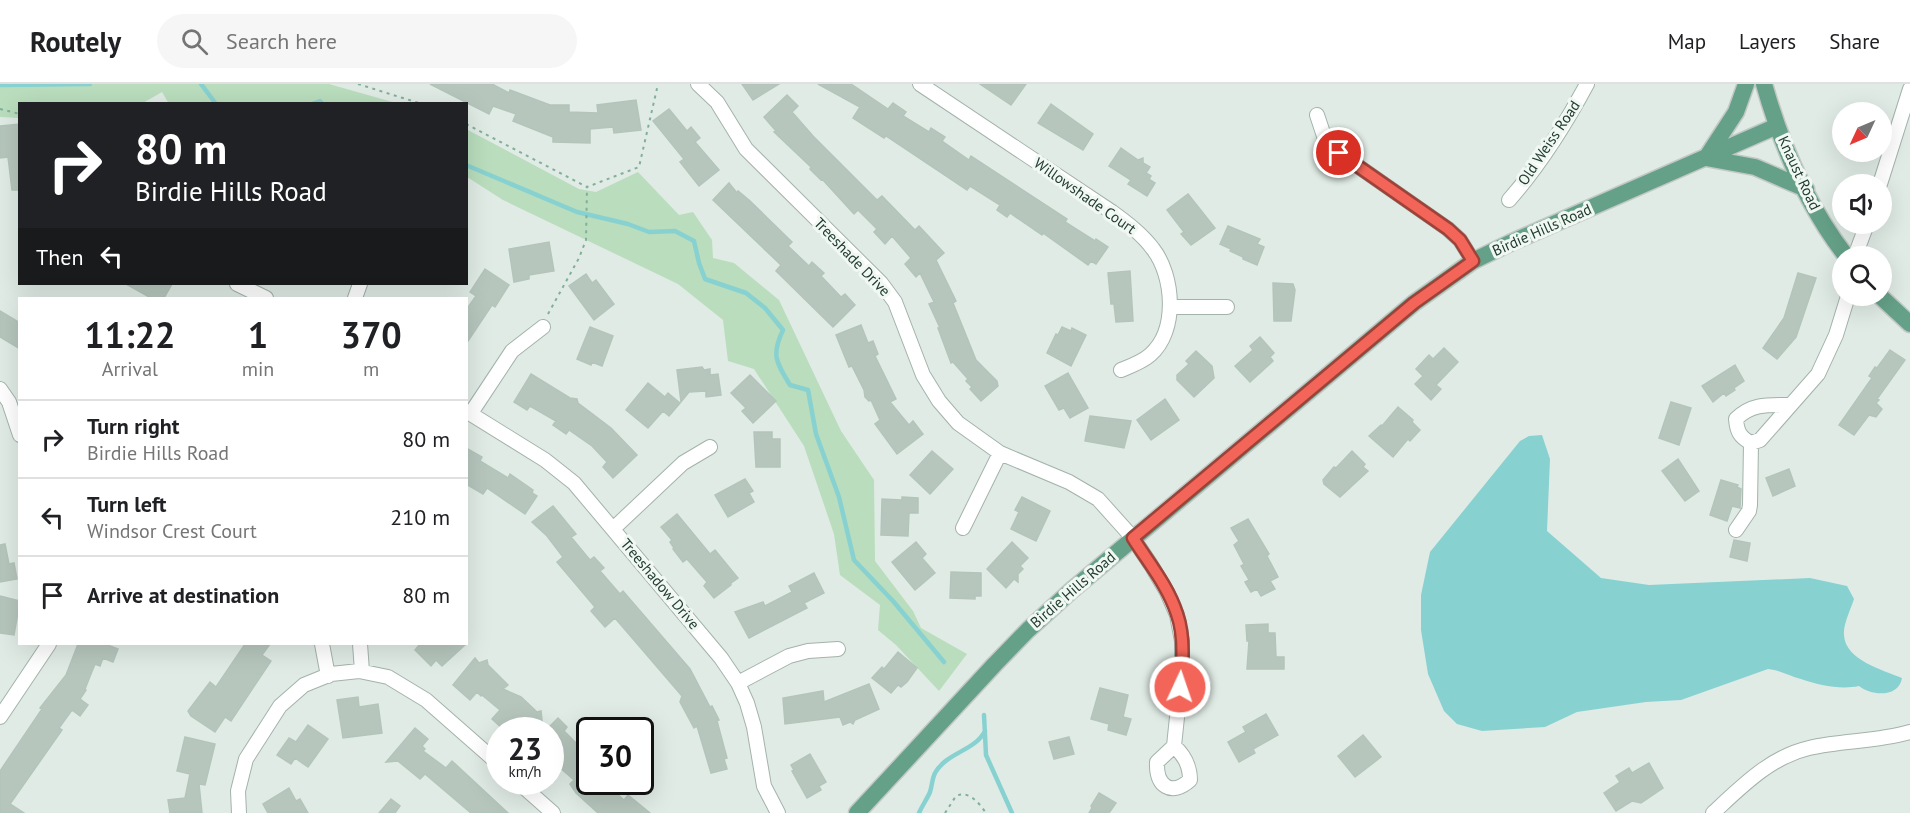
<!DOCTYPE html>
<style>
body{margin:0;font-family:"PT Sans",sans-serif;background:#f6f6f6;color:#202124;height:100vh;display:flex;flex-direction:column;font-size:22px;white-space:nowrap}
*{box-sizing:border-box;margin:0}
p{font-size:20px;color:#757577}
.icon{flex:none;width:33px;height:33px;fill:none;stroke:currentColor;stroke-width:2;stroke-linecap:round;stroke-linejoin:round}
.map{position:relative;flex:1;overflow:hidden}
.sheet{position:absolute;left:18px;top:213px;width:450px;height:348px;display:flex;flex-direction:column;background:#fff;border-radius:0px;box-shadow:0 6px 24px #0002}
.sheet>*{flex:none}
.hud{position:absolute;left:18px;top:18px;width:450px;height:183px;border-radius:0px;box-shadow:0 6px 24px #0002;background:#202124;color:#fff;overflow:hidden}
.needle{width:39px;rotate:226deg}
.controls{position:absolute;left:1832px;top:18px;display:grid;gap:12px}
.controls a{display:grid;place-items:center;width:60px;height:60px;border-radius:50%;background:#fff;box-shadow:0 6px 24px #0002;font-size:30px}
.speed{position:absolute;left:486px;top:633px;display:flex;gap:12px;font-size:30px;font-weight:700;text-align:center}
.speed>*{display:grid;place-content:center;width:78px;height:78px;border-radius:50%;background:#fff;box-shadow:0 6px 24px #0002;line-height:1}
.speed small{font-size:15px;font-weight:400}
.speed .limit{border:3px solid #111;border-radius:9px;background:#fff;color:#111}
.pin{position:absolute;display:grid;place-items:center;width:51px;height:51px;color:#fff;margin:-26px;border:3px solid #fff;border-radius:50%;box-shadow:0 2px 6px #0007}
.me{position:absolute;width:66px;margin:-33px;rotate:3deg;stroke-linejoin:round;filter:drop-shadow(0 0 4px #0008)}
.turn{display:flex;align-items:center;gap:21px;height:126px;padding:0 18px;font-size:27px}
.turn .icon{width:78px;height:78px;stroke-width:2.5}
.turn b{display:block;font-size:42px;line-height:51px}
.then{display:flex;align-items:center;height:57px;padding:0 18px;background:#0003;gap:12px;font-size:22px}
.eta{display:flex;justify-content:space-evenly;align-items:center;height:102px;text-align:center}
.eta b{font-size:36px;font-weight:700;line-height:42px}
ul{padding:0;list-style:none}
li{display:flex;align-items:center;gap:18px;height:78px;padding:0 18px;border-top:2px solid #e0e0e0}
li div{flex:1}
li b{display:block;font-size:22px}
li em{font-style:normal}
header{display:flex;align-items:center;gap:36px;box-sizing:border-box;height:84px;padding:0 30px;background:#fff;border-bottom:2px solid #e0e0e0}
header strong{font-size:28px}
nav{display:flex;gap:33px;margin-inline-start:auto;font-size:21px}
.search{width:420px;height:54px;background:#f6f6f6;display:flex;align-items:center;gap:15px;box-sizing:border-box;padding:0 21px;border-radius:33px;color:#757577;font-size:22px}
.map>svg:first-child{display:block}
.green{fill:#b9ddbd}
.water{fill:#88d1d1}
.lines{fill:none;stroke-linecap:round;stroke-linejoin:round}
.stream{stroke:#88d1d1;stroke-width:4.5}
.building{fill:#b6c6bd;stroke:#b3c5bb;stroke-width:1.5}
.minor-casing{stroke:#a3b3ab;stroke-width:16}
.major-casing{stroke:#c1c8c5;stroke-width:19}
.path{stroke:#81af99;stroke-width:2;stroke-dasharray:3 4.5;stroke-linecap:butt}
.minor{stroke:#fff;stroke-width:14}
.major{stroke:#65a188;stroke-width:16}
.route-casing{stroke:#9d4239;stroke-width:15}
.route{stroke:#f26558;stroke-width:10}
.labels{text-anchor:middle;stroke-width:6;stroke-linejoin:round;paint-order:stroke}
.street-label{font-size:15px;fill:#213c30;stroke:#f1f8f3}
</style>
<header>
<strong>Routely</strong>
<div class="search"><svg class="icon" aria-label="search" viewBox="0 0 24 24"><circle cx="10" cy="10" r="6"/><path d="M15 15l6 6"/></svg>Search here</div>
<nav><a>Map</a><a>Layers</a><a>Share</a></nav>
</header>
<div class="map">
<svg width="1910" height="729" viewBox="0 0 1910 729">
<rect width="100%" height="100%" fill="#e0ebe5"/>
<path class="green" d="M0 0H329L396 19 169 20 162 8 143 19 20 20 19 34 0 33Z
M466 45 579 105 596 108 638 88 679 131 693 128 712 156 713 174 734 179 779 216 841 347 874 396 875 477 913 527 921 544 967 570 939 607 896 561 878 546 880 521 840 491 834 450 804 362 754 285 728 277 723 236 678 200 503 116 467 93Z"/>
<path class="water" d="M1542 351 1550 375 1547 447 1601 494 1649 501 1810 494 1847 502 1854 515C1851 525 1843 540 1844 551 1845 576 1883 586 1902 594 1899 614 1871 612 1859 602 1840 606 1819 601 1801 595 1789 592 1780 586 1768 585L1681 616 1646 618 1577 628 1545 643 1482 647 1457 640 1444 627 1428 590 1421 546V511L1430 468 1520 357 1529 352Z"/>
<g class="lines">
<path class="stream" d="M201 0 216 20
M0 1 90 0
M312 20 320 17 322 20
M466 81 577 128 628 140 649 148 675 147 694 157 699 179 705 195 746 209 765 224 783 246C771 271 776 278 790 301L808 306 816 350 839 413 854 476 893 517 944 578
M984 631 986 671 1012 729
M919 729C922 722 927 715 930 708 932 702 932 695 935 689 947 668 975 667 985 647"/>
</g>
<path class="building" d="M430 0H492L509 9 510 6 550 21H569V28L598 29 597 21 636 16 641 46 614 49 613 43 590 45V59L553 58V53L513 37 516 30 493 22 489 30Z
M742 0H779L753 16Z
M818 0H851L888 25 893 19 906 28 903 32 929 48 931 44 945 53 942 57 969 76 971 72 1067 135 1065 138 1095 157 1096 155 1108 163 1096 180 1091 177 1088 181 1043 149 1042 151 1010 129 1007 133 997 126 1000 121 970 102 967 106 886 52 884 54 853 34 860 23Z
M980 0H1026L1011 21Z
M787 11 798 22 792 28 813 52 877 116 882 112 915 146 919 142 944 169 936 176 956 217 953 219 976 276 997 297 998 302 981 317 970 305 972 303 966 297 968 295 953 278 951 279 938 244H940L929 220 934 218 920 189 916 193 905 180 911 174 892 152 885 160 874 148 877 145 858 126 854 130 822 95 821 96 810 85 811 83 774 48 776 47 764 33Z
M1051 20 1093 50 1083 66 1038 39Z
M669 25 687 47 691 43 700 54 695 58 719 86 699 102 680 78 684 75 653 37Z
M20 40V106H12L8 73 0 74V42Z
M1121 64 1138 76 1143 74V79L1150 83 1146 89 1151 92 1149 95 1155 99 1147 112 1128 100 1131 96 1109 82Z
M729 99 737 109 738 107 749 116 792 158 788 162 809 182 812 178 824 189 821 192 841 213 845 210 855 221 833 243 776 187 781 181 713 116Z
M1188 110 1215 144 1191 161 1181 150 1184 148 1167 126Z
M1228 142 1260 155 1257 160 1264 163 1257 181 1243 175V173L1230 167 1231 165 1220 160Z
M549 158 554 187 529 191V195L514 198 509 165Z
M485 185 509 201 495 223 492 221 466 260V226L476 212 470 208Z
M1130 187 1133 237 1116 238 1114 220H1111L1108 189Z
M1798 189 1816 194 1796 253 1777 275 1763 264 1784 234Z
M586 190 592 199 596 196 614 220 594 236 569 202Z
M1273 199 1293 200 1295 206 1291 237H1274Z
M126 200H172L164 214H151Z
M0 227 20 239V265L0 253Z
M861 241 868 259 873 257 878 270 875 272 896 315 890 318 909 341 913 337 923 350 897 370 875 340 880 336 871 316 869 317 865 313 864 306 852 282 849 283 836 251Z
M590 243 613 252 602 282 592 278 591 281 577 275Z
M1062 243 1071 247 1072 244 1086 251 1071 282 1047 269 1056 250 1058 251Z
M1260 253 1274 269 1270 273 1273 277 1250 298 1235 282 1253 266 1250 262Z
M1444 264 1458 278 1436 301 1441 305 1431 316 1415 300 1423 292 1416 285 1429 271 1433 275Z
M1890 266 1905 276 1877 315 1879 316 1876 319 1882 325 1876 333 1869 331 1854 351 1839 341 1872 294 1869 292 1875 283 1877 284Z
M1196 267 1212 282 1214 294 1194 313 1177 296V291L1189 280 1186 277Z
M1735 281 1744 297 1734 304 1735 306 1726 312 1724 309 1713 318 1702 302Z
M702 283 704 286 710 285V291L718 290 721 311 706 313V307L689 308 681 318 677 286Z
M1068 289 1088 324 1070 334 1064 324 1059 326 1045 302Z
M531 290 570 314 577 315 578 319 611 344 637 371 613 394 603 383 607 378 592 362 569 346 566 350 553 341 556 337 530 322 527 326 514 318Z
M750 291 776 317 753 339 742 327 746 324 731 309Z
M648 299 665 313 668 309 680 319 669 332 663 327 648 344 626 326Z
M1165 315 1179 336 1151 356 1137 336Z
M1671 318 1691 324 1679 361 1659 354Z
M1398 323 1413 336 1412 338 1420 346 1410 357 1408 355 1393 373 1369 352 1381 341 1382 342Z
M1090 332 1131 337 1124 364 1085 357Z
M754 348H772V355H780V383H756Z
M466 364 482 373 480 377 508 394 510 390 533 406 532 409 537 412 525 430 487 404 483 410 466 400Z
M932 367 953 385 930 410 910 391Z
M1352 367 1365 380 1363 383 1368 387 1340 413 1324 400 1323 396 1334 383 1336 384Z
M1678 375 1699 407 1685 417 1662 387Z
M1789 385 1795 402 1773 412 1766 394Z
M745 395 753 407 749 409 754 418 728 433 715 411Z
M1721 396 1738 401 1737 403 1741 405 1740 424 1732 422 1727 437 1710 431Z
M902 413 918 414V429H909L908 452 881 451 882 415 902 416Z
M1022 413 1050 427 1036 457 1011 445 1019 428 1015 426Z
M553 422 576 450 571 453 590 476 594 473 604 484 600 487 620 510 623 507 690 585 710 623 712 622 719 636 717 637 727 674 724 675 727 685 711 689 697 642 694 644 680 618 682 612 615 534 605 543 591 527 595 523 557 478 563 473 547 452 532 438Z
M677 430 710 470 715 466 738 494 731 499V501L714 514 704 502 707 498 687 475 683 478 673 465 674 464 670 458 672 456 661 443Z
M1248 435 1269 470 1267 472 1278 493 1270 497 1275 505 1261 512 1257 505 1251 508 1245 498 1249 496 1241 482 1244 480 1234 461 1239 457 1231 444Z
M1734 456 1750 459 1747 477 1730 473Z
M916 458 926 470 922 474 935 489 915 506 892 478Z
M1012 458 1028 474 1020 482 1023 485 1018 490V498L1014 495 1006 504 987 485Z
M5 460 9 480 14 479 17 495 0 498V461Z
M951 488 981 489V512H975V515L950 514Z
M814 489 824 509 804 519 807 524 749 554 735 528 763 518 765 522 792 508 789 502Z
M0 512 20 517 14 551 0 549Z
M1268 540V549H1275L1276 573H1284V585H1247L1249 557H1247L1246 541Z
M78 560H105L118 565 113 578 103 574 100 582 95 580 85 605 86 606 80 615 88 621 80 632 72 626 59 644 62 646 10 720 24 729H0V687L42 625 40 624 66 591Z
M245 560H270L262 571 271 577 231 637 225 633 215 648 191 632 188 627 210 598 216 603Z
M420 560H466L442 582 436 576 431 582 415 566Z
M898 568 917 584 907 598 901 603 898 601 891 609 872 594 882 583 884 585Z
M475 574 479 579 487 576 488 581 508 601 503 605 521 613 537 628 541 627 543 646H504L492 635 500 626 482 611 481 612 477 608 470 616 453 601Z
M869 600 879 625 855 636 853 640 850 638 843 641 840 633 785 640 783 614 823 607 824 618Z
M1100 604 1128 611 1123 633 1131 635 1126 651 1108 646 1109 640 1091 635Z
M358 613 359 623 378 620 382 649 343 654 337 616Z
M1266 630 1278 651 1253 665 1255 669 1239 678 1228 658 1246 648 1243 643Z
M558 634 567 643 564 647 585 668 579 674 590 684V698H604L624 716 628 711 650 729H598L576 709 570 700 574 696 550 675V642Z
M308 641 328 655 308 683 295 674 291 680 277 671 289 654 296 658Z
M415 644 428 655 422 662 425 665 423 667 446 684 452 677 508 729H471L425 690 420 695 398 677 386 678Z
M1363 651 1381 673 1355 693 1338 672Z
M185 653 215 660 205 701 199 700 202 729H170L168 716 185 714 190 690 177 687Z
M1069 653 1074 670 1054 675 1049 658Z
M810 670 826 698 819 702 821 706 807 714 792 687 794 686 791 681Z
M1649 679 1663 704 1641 719 1632 717 1616 727 1604 709 1620 698 1616 692 1629 684 1632 689Z
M289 704 296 717 300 715 308 729H268L263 720Z
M1099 709 1116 719 1109 729H1089L1092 724 1091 722Z
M391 715 400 722 395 729H379Z"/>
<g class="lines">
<g class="minor-casing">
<path id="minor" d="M698 0 717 18 746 65 881 199 895 218 923 291 939 317 958 339 1000 369 1069 398 1098 415 1133 454 1151 481 1167 508 1177 531 1182 557V585L1174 662C1185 672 1190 682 1190 696 1171 713 1156 702 1157 678L1174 662
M920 0 1112 128C1127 139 1142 150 1153 165 1174 192 1178 247 1150 271 1142 278 1131 282 1121 286
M1317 31 1324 52 1339 69 1448 145 1460 156 1473 177
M1880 100 1910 5
M1509 116C1540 81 1565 41 1587 0
M1855 172 1867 140
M237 200 266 214
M355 214 360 200
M1172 223H1227
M0 305 9 318 20 351
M1790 321C1769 321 1752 319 1736 335 1737 348 1740 353 1751 359L1760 356 1818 290 1836 251 1848 212
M466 327 545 376 574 399 721 574 738 599 747 619 754 643 764 702 778 729
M471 329 512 267 543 243
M963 444 1000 369
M613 445 683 379 710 363
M1736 446 1749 427 1750 421 1751 359
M322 560 328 592
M360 560 362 587
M738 599 789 572 808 567 838 565
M0 633 49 560
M518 698 553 729
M239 729 238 707 246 675 280 622 304 601 331 590 359 587 388 593 426 616 500 681
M1713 729C1741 703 1770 673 1809 664 1842 656 1877 658 1910 648"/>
</g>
<g class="major-casing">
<path id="major" d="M1764 0C1781 60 1808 123 1846 172
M1706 74 1755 83 1806 105
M1706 74 1736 28 1746 0
M1880 212 1910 240
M857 729 995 580 1028 546 1072 506 1414 219 1473 177 1510 159 1777 42"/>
</g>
<path class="path" d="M358 0 422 20
M0 25 20 30
M466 40 587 103 639 83 658 0
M548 230 579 174 586 156 587 104
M945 729 956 712C969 706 979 719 986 729"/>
<use href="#minor" class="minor"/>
<use href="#major" class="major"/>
</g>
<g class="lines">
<g class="route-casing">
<path id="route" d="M1180 603C1183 580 1185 552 1177 530 1168 502 1148 478 1133 454L1414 219 1473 177 1460 156 1448 145 1339 69"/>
</g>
<use href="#route" class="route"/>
</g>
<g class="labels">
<g class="street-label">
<text transform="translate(1549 59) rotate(-56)" y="5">Old Weiss Road</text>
<text transform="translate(1799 89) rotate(65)" y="5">Knaust Road</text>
<text transform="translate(1085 112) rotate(35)" y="5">Willowshade Court</text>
<text transform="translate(1542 146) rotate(-24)" y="5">Birdie Hills Road</text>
<text transform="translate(852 173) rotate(46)" y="5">Treeshade Drive</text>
<text transform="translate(660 500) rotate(50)" y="5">Treeshadow Drive</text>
<text transform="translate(1073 506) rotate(-41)" y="5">Birdie Hills Road</text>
</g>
</g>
</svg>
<div class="controls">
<a><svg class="needle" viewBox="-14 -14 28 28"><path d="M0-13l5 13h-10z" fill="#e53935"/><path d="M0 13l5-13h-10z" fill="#757577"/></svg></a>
<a><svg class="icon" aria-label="sound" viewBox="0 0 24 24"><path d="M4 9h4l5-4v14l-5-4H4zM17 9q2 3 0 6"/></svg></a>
<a><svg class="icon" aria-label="search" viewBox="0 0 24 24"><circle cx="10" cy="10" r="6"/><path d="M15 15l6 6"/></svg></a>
</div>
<div class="speed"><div>23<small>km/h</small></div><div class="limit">30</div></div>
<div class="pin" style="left:1339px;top:69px;background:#d93025"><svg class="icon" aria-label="arrive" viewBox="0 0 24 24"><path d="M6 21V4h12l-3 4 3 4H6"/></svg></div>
<svg class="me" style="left:1180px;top:603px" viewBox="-20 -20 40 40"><circle r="17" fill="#f26558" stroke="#fff" stroke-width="3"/><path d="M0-11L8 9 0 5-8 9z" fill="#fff"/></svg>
<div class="hud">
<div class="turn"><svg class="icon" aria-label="right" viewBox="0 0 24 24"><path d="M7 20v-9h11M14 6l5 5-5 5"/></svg><div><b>80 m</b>Birdie Hills Road</div></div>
<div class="then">Then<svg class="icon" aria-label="left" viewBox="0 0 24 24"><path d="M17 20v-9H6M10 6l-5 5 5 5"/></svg></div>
</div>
<section class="sheet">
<div class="eta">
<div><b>11:22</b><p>Arrival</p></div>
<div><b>1</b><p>min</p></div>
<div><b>370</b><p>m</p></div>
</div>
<ul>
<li><svg class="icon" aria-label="right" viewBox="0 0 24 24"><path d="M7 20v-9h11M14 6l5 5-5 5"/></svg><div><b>Turn right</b><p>Birdie Hills Road</p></div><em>80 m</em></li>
<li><svg class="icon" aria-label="left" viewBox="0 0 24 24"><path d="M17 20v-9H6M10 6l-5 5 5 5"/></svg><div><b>Turn left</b><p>Windsor Crest Court</p></div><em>210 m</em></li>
<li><svg class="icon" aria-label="arrive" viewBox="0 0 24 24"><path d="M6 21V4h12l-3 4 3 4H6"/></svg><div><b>Arrive at destination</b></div><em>80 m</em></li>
</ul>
</section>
</div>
